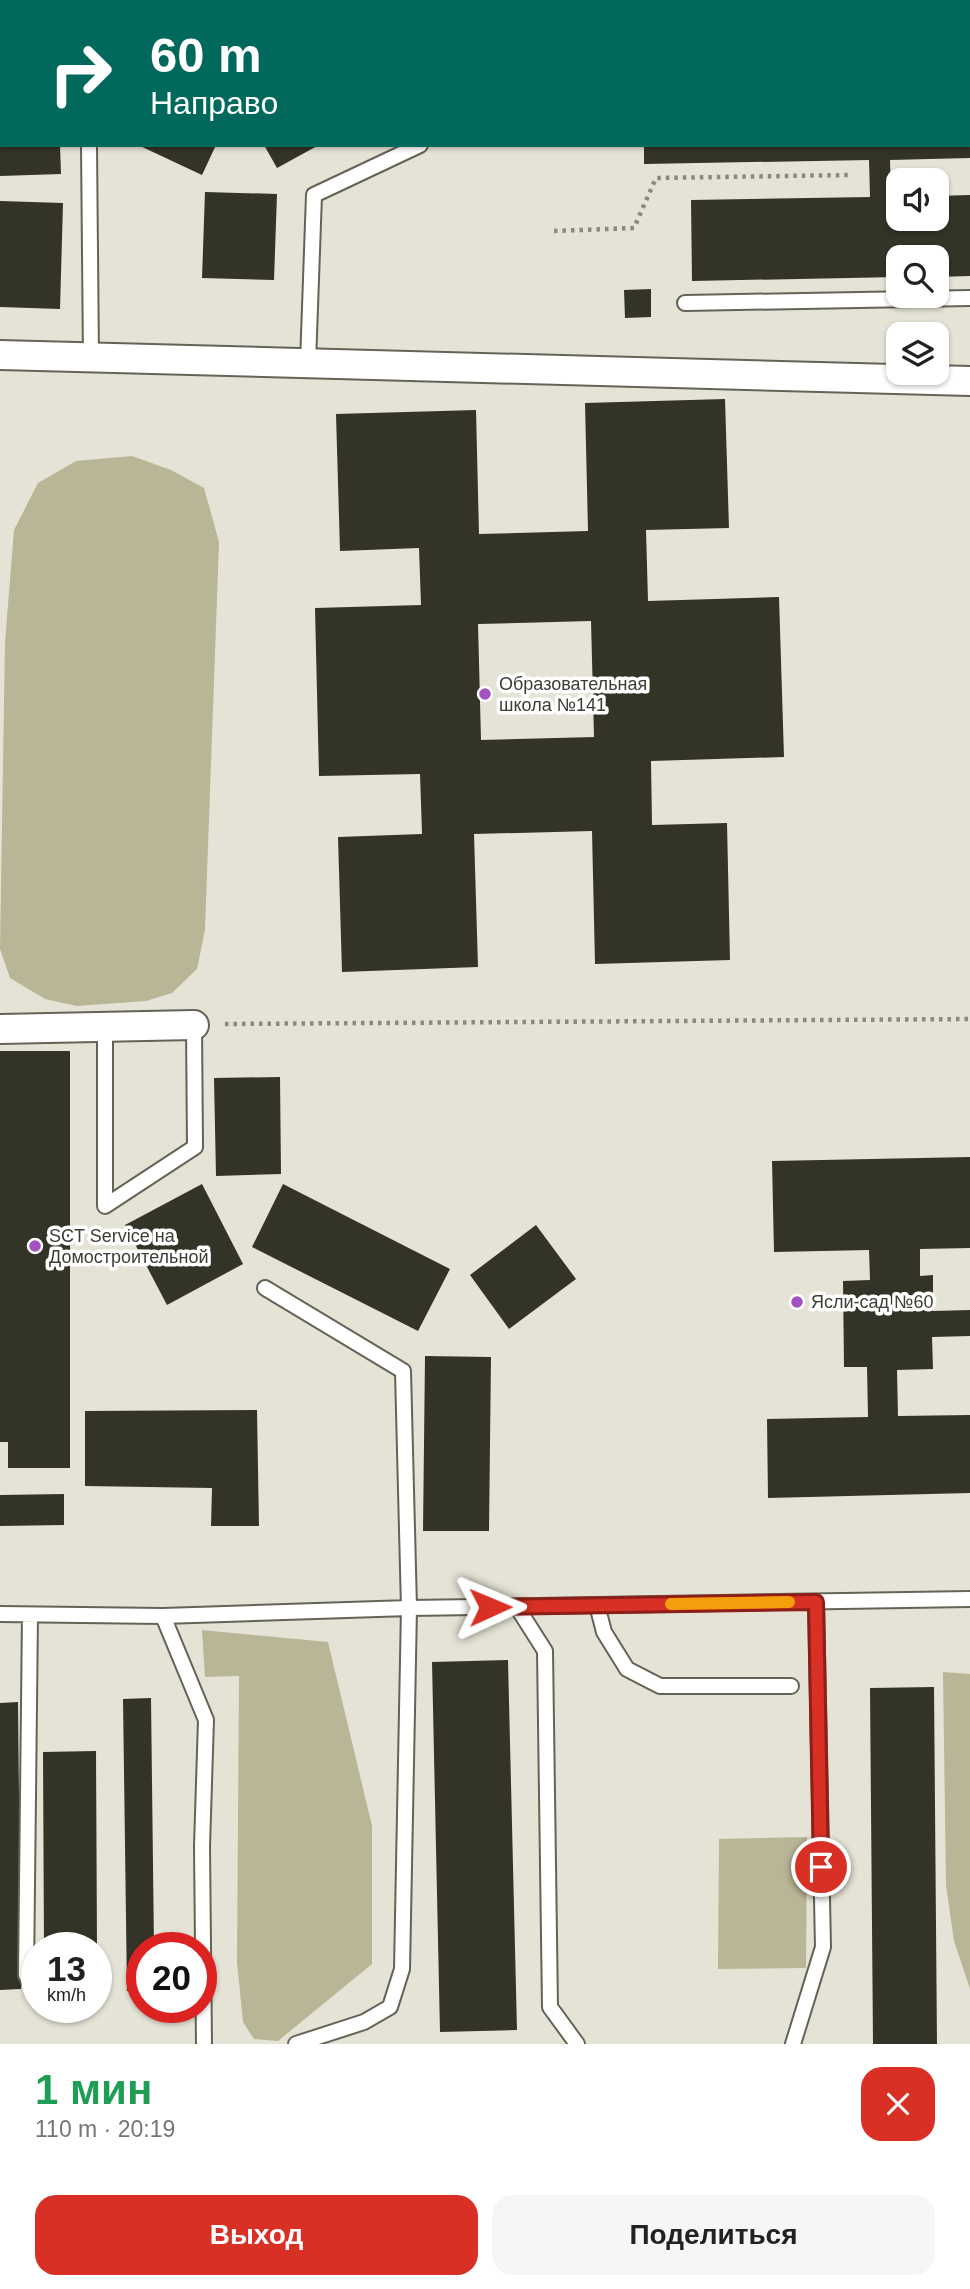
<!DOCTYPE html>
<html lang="ru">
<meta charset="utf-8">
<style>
body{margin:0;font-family:Helvetica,sans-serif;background:#f6f6f6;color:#202124;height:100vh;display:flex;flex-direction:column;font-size:26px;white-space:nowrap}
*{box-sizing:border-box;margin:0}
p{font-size:23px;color:#757577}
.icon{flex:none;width:38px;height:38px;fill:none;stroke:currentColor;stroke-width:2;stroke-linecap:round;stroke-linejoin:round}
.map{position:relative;height:2044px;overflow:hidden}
.side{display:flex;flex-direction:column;background:#fff;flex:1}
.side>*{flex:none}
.hud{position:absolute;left:0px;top:0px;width:971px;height:147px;box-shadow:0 2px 5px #0004;background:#00695c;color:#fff;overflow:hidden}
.fabs{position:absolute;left:886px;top:168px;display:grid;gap:14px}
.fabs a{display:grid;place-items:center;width:63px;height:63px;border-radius:14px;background:#fff;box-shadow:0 2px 5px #0004;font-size:35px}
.speed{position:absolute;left:21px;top:1932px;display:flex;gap:14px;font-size:35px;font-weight:700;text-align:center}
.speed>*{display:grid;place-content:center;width:91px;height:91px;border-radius:50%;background:#fff;box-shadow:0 2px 5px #0004;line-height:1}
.speed small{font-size:18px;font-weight:400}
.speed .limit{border:10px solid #d22;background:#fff;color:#111}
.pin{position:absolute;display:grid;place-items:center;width:60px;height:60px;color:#fff;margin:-30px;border:4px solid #fff;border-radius:50%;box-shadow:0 2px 7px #0007}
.me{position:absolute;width:77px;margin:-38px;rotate:89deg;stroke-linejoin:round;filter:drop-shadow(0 0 5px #0008)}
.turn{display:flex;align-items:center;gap:24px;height:147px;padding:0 35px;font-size:32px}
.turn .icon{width:91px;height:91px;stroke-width:2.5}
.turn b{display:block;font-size:49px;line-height:60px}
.round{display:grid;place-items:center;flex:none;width:74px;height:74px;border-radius:21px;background:#f6f6f6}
.overview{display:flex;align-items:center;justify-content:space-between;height:119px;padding:0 35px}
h1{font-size:42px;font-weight:700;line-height:52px;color:#1e9e55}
.button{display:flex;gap:14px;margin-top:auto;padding:14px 35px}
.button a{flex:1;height:80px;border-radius:21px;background:#d93025;color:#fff;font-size:28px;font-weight:700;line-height:80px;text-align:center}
.button a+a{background:#f6f6f6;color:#202124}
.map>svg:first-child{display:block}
.green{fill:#b9b597}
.building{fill:#343328;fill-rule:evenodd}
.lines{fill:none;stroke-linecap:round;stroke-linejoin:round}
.lane-casing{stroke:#646356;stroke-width:18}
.street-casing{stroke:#646356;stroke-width:32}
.path{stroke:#8a897f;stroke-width:4.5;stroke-dasharray:3.5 5;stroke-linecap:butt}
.lane{stroke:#fff;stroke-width:14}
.street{stroke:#fff;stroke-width:28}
.route-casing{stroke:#8d1f18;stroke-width:18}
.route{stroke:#d93025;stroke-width:12}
.slow{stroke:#f59e0b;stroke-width:12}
.poi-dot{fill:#a351c1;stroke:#fff;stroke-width:2.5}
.labels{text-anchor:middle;stroke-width:7;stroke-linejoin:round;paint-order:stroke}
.poi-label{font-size:18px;fill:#3d3d37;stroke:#fff;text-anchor:start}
</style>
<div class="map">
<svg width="970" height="2044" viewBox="0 0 970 2044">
<rect width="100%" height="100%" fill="#e5e3d5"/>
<path class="green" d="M132 456 171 470 204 488 219 542 205 930 197 969 172 993 146 1001 77 1006 45 999 10 978 0 949 5 642 14 530 38 483 76 461Z
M202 1630 328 1642 372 1826V1964L278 2041 254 2039 243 2022 237 1962 239 1676 205 1677Z
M943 1672 970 1674V1989L954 1941 946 1885Z
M807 1837 806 1968 718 1969 719 1839Z"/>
<path class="building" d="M0 145H60L61 174 0 176Z
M138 145H216L202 175Z
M264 145H319L277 168Z
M644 145H970V158L890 160 891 197H898V219H936V196L970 195V276L936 277V257H898V277L692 281 691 200 870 197 869 160 644 164Z
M205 192 277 194 274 280 202 278Z
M0 201 63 203 60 309 0 307Z
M651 289V317L625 318 624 290Z
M725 399 729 528 646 530 648 601 779 597 784 757 651 761 652 825 727 823 730 960 595 964 592 831 474 834 478 967 342 972 338 837 422 834 420 774 319 776 315 608 421 605 419 548 340 551 336 414 476 410 479 534 588 531 585 403ZM591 621 594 737 481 740 478 624Z
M0 1051H70V1468H8V1442H0Z
M280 1077 281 1174 216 1176 214 1078Z
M970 1157V1248L920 1249V1276L933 1275V1311L970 1310V1336L932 1337 933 1369 897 1370 898 1416 970 1415V1493L768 1498 767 1419 868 1417 867 1367H844L843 1281 870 1280 869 1250 774 1252 772 1161Z
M202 1184 243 1264 167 1305 125 1225Z
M283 1184 450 1269 418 1331 252 1247Z
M536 1225 576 1279 509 1329 470 1275Z
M425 1356 491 1357 489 1531H423Z
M257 1410 259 1526H211L212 1488 85 1486V1411Z
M64 1494V1525L0 1526V1495Z
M508 1660 517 2030 440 2032 432 1662Z
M934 1687 937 2044H873L870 1688Z
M151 1698 154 1948H142V1991H127L123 1699Z
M18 1702 21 1989 0 1990V1703Z
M96 1751 97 1948H44L43 1752Z"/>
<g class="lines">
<g class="lane-casing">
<path id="lane" d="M248 2 252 0
M89 145 91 358
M685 303 970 298
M308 363 314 195 420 145
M105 1026V1206L195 1147 194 1025
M265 1288 403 1371 409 1608 402 1969 390 2007 364 2022 296 2044
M597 1605 604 1632 627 1669 660 1686H791
M517 1607 545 1651 550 2007 577 2044
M0 1614 163 1616 409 1608 970 1599
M30 1615 26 1975 37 1998
M163 1616 206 1720 202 1846 204 2044
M66 2007 74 2009
M793 2044 823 1947 816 1602"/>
</g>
<g class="street-casing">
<path id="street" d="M0 355 970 381
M0 1029 194 1025"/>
</g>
<path class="path" d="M554 231 634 228 656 178 849 175
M225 1024 970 1019"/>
<use href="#lane" class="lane"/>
<use href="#street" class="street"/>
</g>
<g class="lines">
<g class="route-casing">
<path id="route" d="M490 1607 816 1602 821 1867"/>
</g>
<use href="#route" class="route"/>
<path class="slow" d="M671 1604 789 1602"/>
</g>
<g class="poi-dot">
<circle cx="485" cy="694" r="7"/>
<circle cx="35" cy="1246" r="7"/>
<circle cx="797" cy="1302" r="7"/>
</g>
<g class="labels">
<g class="poi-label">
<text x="499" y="690">Образовательная<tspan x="499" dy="21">школа №141</tspan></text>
<text x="49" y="1242">SCT Service на<tspan x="49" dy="21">Домостроительной</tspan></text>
<text x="811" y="1308">Ясли-сад №60</text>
</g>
</g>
</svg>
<div class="fabs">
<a><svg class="icon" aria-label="sound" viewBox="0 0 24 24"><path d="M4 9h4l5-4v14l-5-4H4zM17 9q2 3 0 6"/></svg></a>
<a><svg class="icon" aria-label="search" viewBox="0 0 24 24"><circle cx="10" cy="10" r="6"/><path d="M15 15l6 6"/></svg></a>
<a><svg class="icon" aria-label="layers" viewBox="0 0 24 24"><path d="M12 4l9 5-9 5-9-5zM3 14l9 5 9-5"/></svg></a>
</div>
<div class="speed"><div>13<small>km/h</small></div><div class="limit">20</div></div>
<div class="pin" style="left:821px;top:1867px;background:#d93025"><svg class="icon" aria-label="arrive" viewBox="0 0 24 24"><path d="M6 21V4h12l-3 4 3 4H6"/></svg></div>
<svg class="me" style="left:490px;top:1607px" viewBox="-20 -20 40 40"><path d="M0-17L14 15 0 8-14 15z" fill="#d93025" stroke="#fff" stroke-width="4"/></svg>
<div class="hud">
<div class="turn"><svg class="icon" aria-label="right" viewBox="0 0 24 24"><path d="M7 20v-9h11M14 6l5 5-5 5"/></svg><div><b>60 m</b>Направо</div></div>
</div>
</div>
<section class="side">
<div class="overview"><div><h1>1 мин</h1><p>110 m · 20:19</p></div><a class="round" style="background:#d93025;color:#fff"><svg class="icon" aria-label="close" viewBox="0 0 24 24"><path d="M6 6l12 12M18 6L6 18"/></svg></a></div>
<div class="button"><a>Выход</a><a>Поделиться</a></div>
</section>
